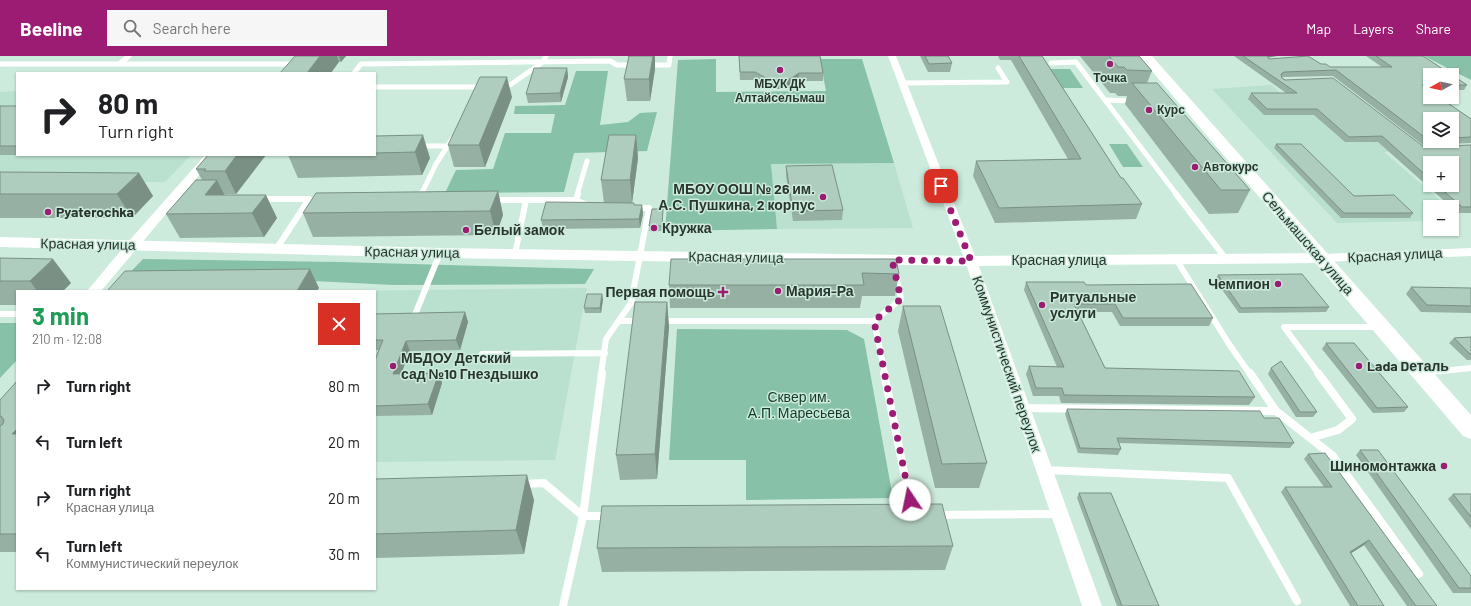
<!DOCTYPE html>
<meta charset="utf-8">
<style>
body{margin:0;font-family:Barlow,sans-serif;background:#f6f6f6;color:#202124;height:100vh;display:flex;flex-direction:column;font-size:15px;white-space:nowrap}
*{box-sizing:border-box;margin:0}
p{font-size:13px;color:#757577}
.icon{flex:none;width:22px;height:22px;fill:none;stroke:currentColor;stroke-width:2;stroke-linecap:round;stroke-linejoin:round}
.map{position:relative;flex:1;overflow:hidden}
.details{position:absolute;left:16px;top:234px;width:360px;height:300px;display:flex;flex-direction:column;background:#fff;border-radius:0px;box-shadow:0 1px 3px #0004}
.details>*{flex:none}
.guide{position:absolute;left:16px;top:16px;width:360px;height:84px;border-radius:0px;box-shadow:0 1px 3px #0004;background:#fff;color:#202124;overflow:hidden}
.needle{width:26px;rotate:262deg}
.fabs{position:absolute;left:1423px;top:12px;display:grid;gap:8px}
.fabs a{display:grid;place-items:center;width:36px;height:36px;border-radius:0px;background:#fff;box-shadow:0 1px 3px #0004;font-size:20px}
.pin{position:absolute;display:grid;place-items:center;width:34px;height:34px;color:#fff;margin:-17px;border-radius:8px;box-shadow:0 2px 6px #0006}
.me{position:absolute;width:44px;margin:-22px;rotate:349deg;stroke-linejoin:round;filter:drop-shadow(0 0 3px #0008)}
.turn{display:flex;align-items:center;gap:14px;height:84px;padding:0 16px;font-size:18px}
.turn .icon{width:52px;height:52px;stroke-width:2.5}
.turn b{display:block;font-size:28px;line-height:34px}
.round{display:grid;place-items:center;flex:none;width:42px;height:42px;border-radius:0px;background:#f6f6f6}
.head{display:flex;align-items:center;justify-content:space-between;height:68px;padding:0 16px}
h1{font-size:24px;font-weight:700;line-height:30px;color:#1e9e55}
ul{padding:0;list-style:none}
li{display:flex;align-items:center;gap:12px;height:56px;padding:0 16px}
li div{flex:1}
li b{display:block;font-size:15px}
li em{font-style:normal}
header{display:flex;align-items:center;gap:24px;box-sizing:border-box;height:56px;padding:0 20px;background:#9b1c72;color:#fff}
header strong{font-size:19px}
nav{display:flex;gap:22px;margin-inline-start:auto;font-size:14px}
.search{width:280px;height:36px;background:#f6f6f6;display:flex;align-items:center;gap:10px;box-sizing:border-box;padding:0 14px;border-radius:0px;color:#757577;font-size:15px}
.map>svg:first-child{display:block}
.built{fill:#bae0cf}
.green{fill:#87c1a7}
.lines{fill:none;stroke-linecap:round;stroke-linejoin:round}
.service-far2{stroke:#fff;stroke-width:5}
.service-far1{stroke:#fff;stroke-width:6}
.service{stroke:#fff;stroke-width:8}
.minor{fill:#fff;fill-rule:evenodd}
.tertiary{fill:#fff;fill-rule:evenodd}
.secondary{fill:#fff;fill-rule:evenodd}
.wall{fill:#96b0a3;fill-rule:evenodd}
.shaded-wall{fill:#7a9085}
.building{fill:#afcdbe;stroke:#7a9085}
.route{stroke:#9b1c72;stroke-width:7;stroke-dasharray:0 12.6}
.poi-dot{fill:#9b1c72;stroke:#ccebdc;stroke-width:1.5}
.labels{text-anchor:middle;stroke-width:3;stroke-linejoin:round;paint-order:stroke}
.far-poi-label{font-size:12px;font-weight:bold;fill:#29352f;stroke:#ccebdc}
.poi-label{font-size:14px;font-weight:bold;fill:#29352f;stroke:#ccebdc;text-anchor:start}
.street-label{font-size:14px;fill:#29352f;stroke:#ccebdc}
.park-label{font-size:14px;fill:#12392a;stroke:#ccebdc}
</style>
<header>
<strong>Beeline</strong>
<div class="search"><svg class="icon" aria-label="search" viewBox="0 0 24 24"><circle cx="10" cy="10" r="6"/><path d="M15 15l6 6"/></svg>Search here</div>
<nav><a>Map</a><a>Layers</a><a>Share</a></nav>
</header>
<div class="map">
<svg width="1471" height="550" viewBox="0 0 1471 550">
<rect width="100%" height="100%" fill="#ccebdc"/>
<path class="built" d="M1272 29 1281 38 1416 95 1384 96 1448 151H1430V165L1337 167 1212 33Z
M17 35V99H191L165 126H0V36Z
M894 107 913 172 777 173 771 108Z
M587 232 555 404 375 406V235H336Z"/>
<path class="green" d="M1424 0H1471V24Z
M716 3V36L826 35 820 3H862L894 107 771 108 777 173 665 175 678 4Z
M1050 13H1070L1083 32H1062Z
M576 15H608L600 69 628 66 640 57 657 56 647 95 574 97 564 136 445 137 456 114 493 113 505 77H551L555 58H514L515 50 565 49Z
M1109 88H1127L1143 111H1123Z
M143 203 340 206 594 213 585 228 394 229 313 225 119 228Z
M0 267H17V304L0 322Z
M677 273 847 274 864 283 893 442 746 444V404H669Z"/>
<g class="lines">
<path class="service-far2" d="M129 0 119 8H291
M1051 7 1076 6 1177 139
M0 8H119
M647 9H669L670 0
M354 17 361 8 610 5 617 9H636
M901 27 1007 26 998 12
M499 30 510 29 543 6 546 0
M375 31H477
M1106 44 1134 45
M417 90H449
M421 139 436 108 452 83
M577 139 587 105"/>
<path class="service-far1" d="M1176 138 1226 203
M260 143H309L277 192
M418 144 421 138
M491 144H526L515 198
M526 144H576L578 138
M575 144 589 150
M1176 203 1229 288 1250 318
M0 258H17
M414 261 440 197
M619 265H641
M660 265H874
M482 298 605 297
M1423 317 1471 312
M601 318 606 283 631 247 649 152H633
M885 318 874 265 901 243 896 219
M1319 318 1284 271H1379"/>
<path class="service" d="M884 317 912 456
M1250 317 1276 355
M1022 352 1276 355 1333 400 1419 518
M1310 382 1338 374 1352 363 1318 317
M1045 414 1228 422 1297 545
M520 428 544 427 583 460H610
M936 459 1060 458
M563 550 583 460 602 317"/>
<path class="minor" d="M888 0H896L977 205 1102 550H1082L965 205Z
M205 99H216L101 235H87L128 186Z
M1471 192V200L1322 206 1318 205 1316 202 1318 199 1322 198Z"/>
<path class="tertiary" d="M0 181 440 192 971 200 1322 197 1328 198 1330 202 1328 206 1322 207 971 210 440 202 0 191Z"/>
<path class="secondary" d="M1139 0H1152L1471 359V383L1463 380Z"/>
</g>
<path class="wall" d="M295 0H346L341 6Z
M628 0H655V13L650 45H627L624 23 629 3Z
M739 0 823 17V25H798L790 31 778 33 766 31 755 24H740Z
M920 0H948L952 7 950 16H928Z
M998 0H1042L1121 122 1142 148 1136 163 995 167 973 120 976 105 1068 103 1011 4H1000Z
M1080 0H1139L1152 15 1147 27 1250 134 1238 157 1209 158 1125 48 1127 40H1118L1115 37H1110Z
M1234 0H1277L1267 1 1269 3 1321 8 1330 11H1382L1366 0H1423L1467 29 1464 34H1452V19H1430V35L1471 63V87L1423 89 1333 20 1281 21 1282 22 1424 91 1471 89V157H1457L1452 152V151H1451L1378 86H1345L1314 59H1264L1248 43 1251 37H1286ZM1430 63H1452V85H1430ZM1430 107 1452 129H1430Z
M567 12 568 21 561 46 528 47 526 38Z
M512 41 485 111H454L448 89Z
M0 50H17V99H0Z
M636 79 638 102 632 147H634V149H642L643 158 640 172 543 173 541 164 604 147 601 124Z
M375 80 430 102 422 119 298 122 288 99H375Z
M1276 88 1354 140 1413 157 1410 162H1341L1274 92Z
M208 99H266L236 138H224L225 139 277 162 264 181 180 182 166 158 202 124 196 113Z
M786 110 843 154 842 164 793 165 786 120Z
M0 116 139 117 153 140 132 162H0Z
M498 135 503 159 496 179 313 181 303 157Z
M663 153V158L662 175H649V170Z
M0 202 71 227 63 235H17V249H0Z
M896 203 899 218 895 240H862L860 252H670L669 229Z
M1218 219 1329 251 1326 256 1239 257 1215 224Z
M1026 226 1086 229 1213 262 1209 270H1120L1112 256H1078L1105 312 1255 341 1249 349 1061 347 1059 340H1033L1026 318 1029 310 1057 311 1024 234Z
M1411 231 1471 232V257L1421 256 1406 238Z
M603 243 601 257H585L584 252Z
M667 246 669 271 657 423 620 424 616 399Z
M903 250 987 407 979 432H935L898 275Z
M465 256 468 266 460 294 410 295 401 318 439 317 442 327 432 359 375 360V304L379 294H375V258Z
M1471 281V304H1467L1449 287 1454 282Z
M1326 287 1408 351 1404 356 1373 357 1322 293Z
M1271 312 1317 356 1313 361H1296L1268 318Z
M17 325V496H0V344Z
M1067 353 1264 362 1294 387 1290 392 1119 387 1121 393 1118 399 1078 397 1065 358Z
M1360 394 1471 520V537H1453L1356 399Z
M1308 398 1437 550H1407L1364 489 1351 497 1384 550H1350L1281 436 1285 431H1324L1304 403Z
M375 423 534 444 524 498 375 502Z
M1079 437 1159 550H1117L1077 442Z
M1453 438H1471V473L1448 443Z
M953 490 945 514 602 516 597 492Z"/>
<path class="shaded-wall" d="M320 0H337L339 6 331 17H307Z
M339 0H346L341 6Z
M653 0H655V13L650 45 649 23Z
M1266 0H1277L1266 2Z
M567 12 568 21 561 46 560 37Z
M799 17 798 25 790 31 778 33 779 24Z
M507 21 512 41 485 111 479 89Z
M423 79 430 102 422 119 415 96Z
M636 79 638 102 632 147 630 124Z
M237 99H266L236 138 225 115Z
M139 117 153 140 132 162 117 138Z
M217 124 229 148 205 139Z
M498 135 503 159 496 179 490 155Z
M266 139 277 162 264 181 252 157Z
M642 149 643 158 640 172 639 163Z
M53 203 71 227 63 235H37L30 225Z
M310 213 319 232 317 235H297Z
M602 238 603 243 601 257 600 252Z
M667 246 669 271 657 423 655 398Z
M465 256 468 266 460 294 456 284Z
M406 285 410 295 397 328 393 318Z
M439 317 442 327 432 359 428 348Z
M17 373V383L12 378Z
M527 419 534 444 524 498 516 474Z
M1369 484 1364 489 1345 501 1350 496Z"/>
<path class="building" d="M295 0H320L307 17H280Z
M629 0H653L649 23H624Z
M739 0H820L823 17H799L790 23 779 24 766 22 755 16H740Z
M925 0H948L952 7 929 8Z
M1019 0H1042L1121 122H1123L1142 148 999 152 976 105 1081 103Z
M1109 0H1139L1152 15 1127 14 1124 11H1118Z
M1243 0H1267L1269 3 1308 0 1321 8H1326L1330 11H1392L1376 0H1423L1467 29H1452V19H1430V29H1422L1430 35V41H1439L1471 63V81L1452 82V63H1430V83H1427L1336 14 1284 16 1281 18 1282 22 1285 24 1333 22 1424 91 1471 89V151H1462L1437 129H1452V107H1430V123L1382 80 1349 81 1317 53H1267L1251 37H1297Z
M534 12H567L560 37 526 38Z
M480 21H507L479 89H448Z
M1132 27H1157L1250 134H1221Z
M0 50H17V90H0Z
M423 79 415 96 375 97V80Z
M609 79H636L630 124H601Z
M1276 88H1301L1354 140 1394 139 1413 157H1344Z
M208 99H237L225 115H204L206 113H196Z
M832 109 843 154 793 155 786 110Z
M0 116 139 117 117 138H0Z
M196 124H217L205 139H266L252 157 166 158Z
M498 135 490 155 303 157 316 137Z
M546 146 634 147V149H642L639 163 541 164Z
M652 153H663L662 170H649Z
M0 202 53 203 30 225H0Z
M671 203H896L899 218 862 217 864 229H669Z
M310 213 297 235H107L125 215Z
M1302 218 1329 251 1241 252 1218 219Z
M1026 226H1084L1086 229 1191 228 1213 262H1123L1115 248H1074L1105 312 1239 315 1255 341 1064 339 1062 332H1036L1029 310 1064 311Z
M1411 231 1471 232V250L1427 249Z
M587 238H602L600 252H584Z
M635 246H667L655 398 616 399Z
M903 250H940L987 407 942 408Z
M465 256 456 284 406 285 393 318 439 317 428 348 375 350V304L383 284H375V258Z
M1471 281V299L1454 282Z
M1326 287H1354L1408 351 1377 352Z
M1281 305 1317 356H1300L1271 312Z
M17 325V373L12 378H17V478H0V370L3 368 4 364 1 360H0V344Z
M1067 353 1260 355 1264 362H1279L1294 387 1117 382 1121 393 1080 392Z
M1360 394H1378L1471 520V532H1459Z
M1325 397 1437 550H1416L1369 484 1350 496 1384 550H1358L1285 431H1332L1308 398Z
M527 419 516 474 375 478V423Z
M1079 437H1111L1159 550H1122Z
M1453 438H1471V461Z
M942 448 953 490 597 492 602 450Z"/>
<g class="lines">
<path class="route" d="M910 444 874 265 901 243 892 204 971 205 941 130"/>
</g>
<g class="poi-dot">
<circle cx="1110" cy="8" r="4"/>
<circle cx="780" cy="14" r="4"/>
<circle cx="1149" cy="54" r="4"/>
<circle cx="1195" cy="111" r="4"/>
<circle cx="823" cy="141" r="4"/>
<circle cx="48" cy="156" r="4"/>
<circle cx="654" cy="172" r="4"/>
<circle cx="466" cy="174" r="4"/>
<circle cx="1278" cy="228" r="4"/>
<circle cx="778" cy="235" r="4"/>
<path d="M721 230h4v4h4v4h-4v4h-4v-4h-4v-4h4z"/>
<circle cx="1042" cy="249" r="4"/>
<circle cx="393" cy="310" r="4"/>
<circle cx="1359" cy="310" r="4"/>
<circle cx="1444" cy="410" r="4"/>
</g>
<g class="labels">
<g class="far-poi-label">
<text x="1110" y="26">Точка</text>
<text x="780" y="32">МБУК ДК<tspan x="780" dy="14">Алтайсельмаш</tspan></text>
<text x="1157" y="58" text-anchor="start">Курс</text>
<text x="1203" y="115" text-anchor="start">Автокурс</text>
</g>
<g class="poi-label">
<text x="815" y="138" text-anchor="end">МБОУ ООШ № 26 им.<tspan x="815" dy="16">А.С. Пушкина, 2 корпус</tspan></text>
<text x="56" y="161">Pyaterochka</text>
<text x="662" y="177">Кружка</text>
<text x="474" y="179">Белый замок</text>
<text x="1270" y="233" text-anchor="end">Чемпион</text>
<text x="786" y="240">Мария-Ра</text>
<text x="715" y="241" text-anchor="end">Первая помощь</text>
<text x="1050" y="246">Ритуальные<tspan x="1050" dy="16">услуги</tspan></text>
<text x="401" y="307">МБДОУ Детский<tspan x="401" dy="16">сад №10 Гнездышко</tspan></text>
<text x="1367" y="315">Lada Dеталь</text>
<text x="1436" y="415" text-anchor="end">Шиномонтажка</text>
</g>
<g class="street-label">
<text transform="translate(1308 187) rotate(49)" y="5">Сельмашская улица</text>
<text transform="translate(88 188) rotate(1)" y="5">Красная улица</text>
<text transform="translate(412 196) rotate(1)" y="5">Красная улица</text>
<text transform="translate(1395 199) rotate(-3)" y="5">Красная улица</text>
<text transform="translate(736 201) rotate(1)" y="5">Красная улица</text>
<text x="1059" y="209">Красная улица</text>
<text transform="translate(1007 308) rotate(71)" y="5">Коммунистический переулок</text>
</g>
<g class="park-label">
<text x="799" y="346">Сквер им.<tspan x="799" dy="16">А.П. Маресьева</tspan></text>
</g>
</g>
</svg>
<div class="fabs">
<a><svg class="needle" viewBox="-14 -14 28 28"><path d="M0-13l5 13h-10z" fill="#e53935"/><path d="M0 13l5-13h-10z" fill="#757577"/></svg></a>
<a><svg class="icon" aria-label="layers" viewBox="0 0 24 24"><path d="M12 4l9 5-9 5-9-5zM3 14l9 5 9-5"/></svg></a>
<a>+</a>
<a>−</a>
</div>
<div class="pin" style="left:941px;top:130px;background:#d93025"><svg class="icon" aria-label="arrive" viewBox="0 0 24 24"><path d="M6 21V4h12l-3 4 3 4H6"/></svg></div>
<svg class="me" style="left:910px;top:444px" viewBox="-20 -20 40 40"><circle r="19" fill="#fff"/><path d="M0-13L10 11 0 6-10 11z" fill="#9b1c72"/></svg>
<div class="guide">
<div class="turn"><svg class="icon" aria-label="right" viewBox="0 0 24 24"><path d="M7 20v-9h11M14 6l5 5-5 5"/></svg><div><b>80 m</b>Turn right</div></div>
</div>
<section class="details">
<div class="head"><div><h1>3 min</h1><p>210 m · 12:08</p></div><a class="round" style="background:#d93025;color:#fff"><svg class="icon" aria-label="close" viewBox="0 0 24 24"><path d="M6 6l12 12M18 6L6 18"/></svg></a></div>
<ul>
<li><svg class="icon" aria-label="right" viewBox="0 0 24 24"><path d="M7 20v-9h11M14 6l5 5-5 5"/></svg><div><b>Turn right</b></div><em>80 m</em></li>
<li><svg class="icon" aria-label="left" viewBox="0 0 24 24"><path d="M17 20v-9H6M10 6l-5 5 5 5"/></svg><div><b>Turn left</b></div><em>20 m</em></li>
<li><svg class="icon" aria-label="right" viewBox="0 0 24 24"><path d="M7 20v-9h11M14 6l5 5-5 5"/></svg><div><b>Turn right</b><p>Красная улица</p></div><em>20 m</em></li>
<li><svg class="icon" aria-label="left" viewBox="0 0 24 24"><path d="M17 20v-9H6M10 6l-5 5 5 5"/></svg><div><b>Turn left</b><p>Коммунистический переулок</p></div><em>30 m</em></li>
</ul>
</section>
</div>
